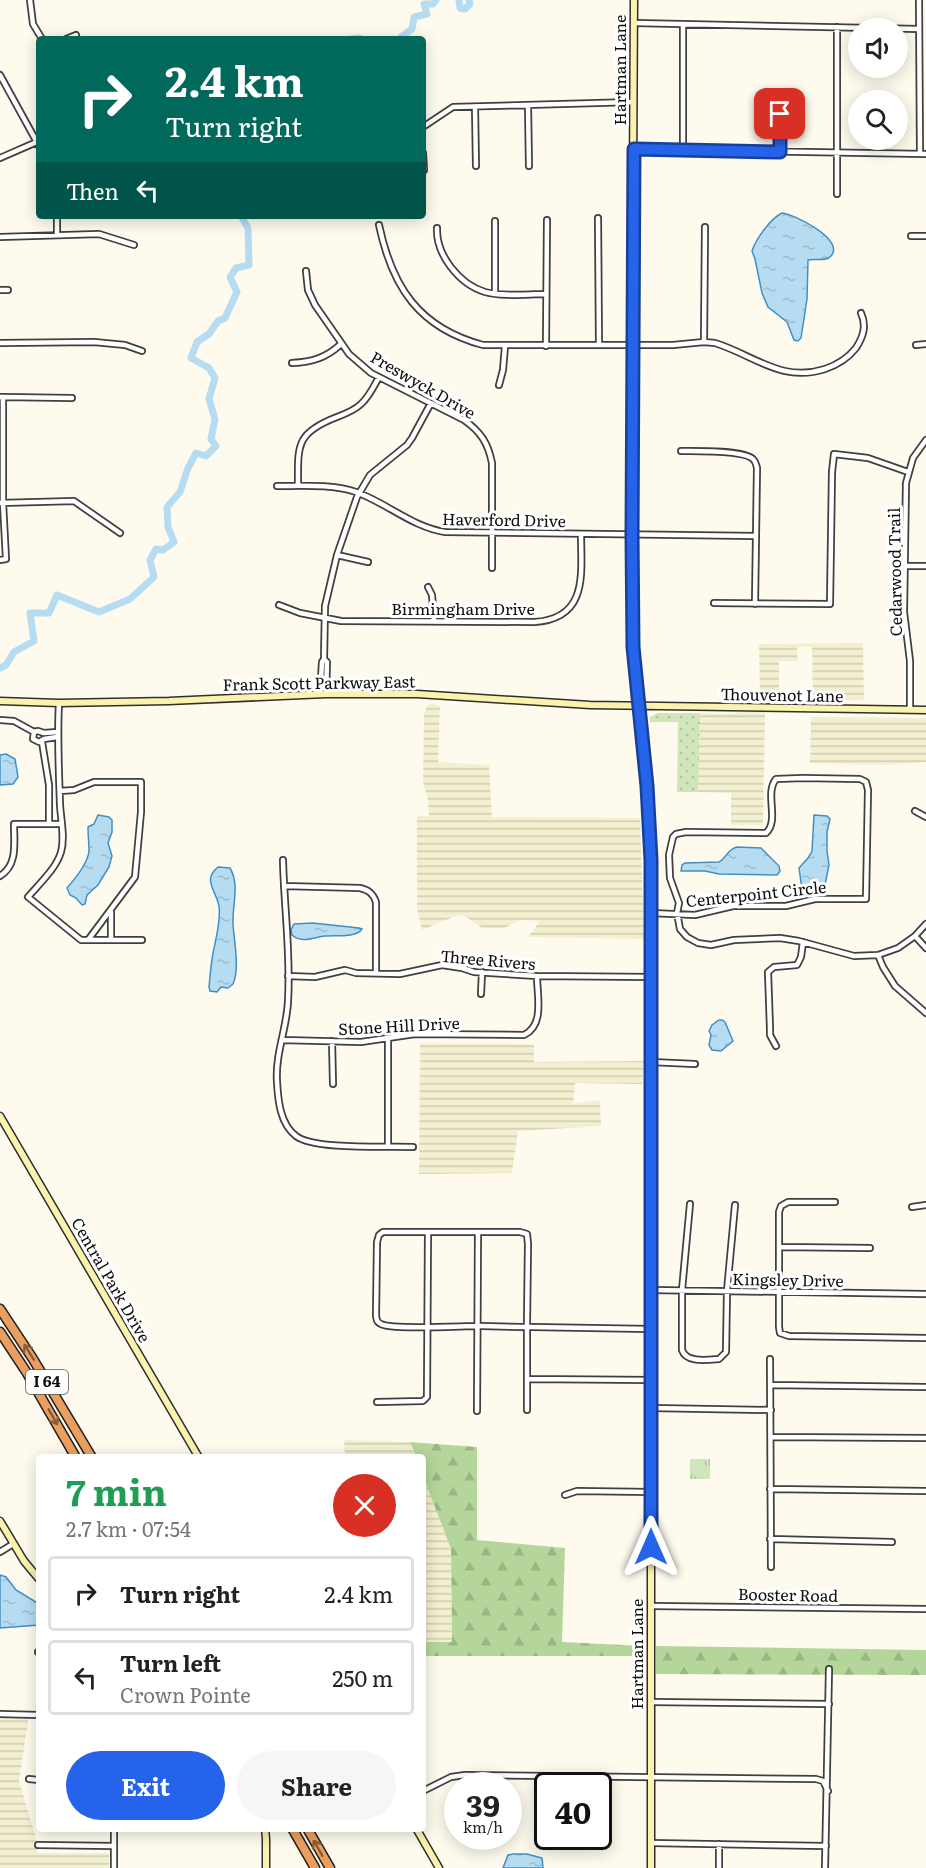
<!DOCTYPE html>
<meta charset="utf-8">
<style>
body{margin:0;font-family:Literata,serif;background:#f6f6f6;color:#222;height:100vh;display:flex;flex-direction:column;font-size:22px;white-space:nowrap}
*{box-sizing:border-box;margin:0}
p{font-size:20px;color:#767676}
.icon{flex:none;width:33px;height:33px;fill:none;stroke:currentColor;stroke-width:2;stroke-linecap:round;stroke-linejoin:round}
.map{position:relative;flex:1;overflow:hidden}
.side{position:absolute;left:36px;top:1454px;width:390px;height:378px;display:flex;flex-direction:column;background:#fff;border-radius:6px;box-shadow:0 3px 15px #0003}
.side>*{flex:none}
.hud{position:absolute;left:36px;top:36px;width:390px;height:183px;border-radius:6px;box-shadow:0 3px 15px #0003;background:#00695c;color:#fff;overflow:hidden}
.fabs{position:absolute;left:848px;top:18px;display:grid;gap:12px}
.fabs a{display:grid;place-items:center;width:60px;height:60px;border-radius:50%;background:#fff;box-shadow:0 3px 15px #0003;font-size:30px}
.speed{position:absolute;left:444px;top:1772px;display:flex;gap:12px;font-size:30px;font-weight:700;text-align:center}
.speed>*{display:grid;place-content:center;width:78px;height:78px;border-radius:50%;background:#fff;box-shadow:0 3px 15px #0003;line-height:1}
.speed small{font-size:15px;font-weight:400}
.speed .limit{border:3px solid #111;border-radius:9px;background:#fff;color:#111}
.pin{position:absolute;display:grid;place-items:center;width:51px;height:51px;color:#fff;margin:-26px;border-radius:12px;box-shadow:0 3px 9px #0006}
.me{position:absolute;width:66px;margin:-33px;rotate:0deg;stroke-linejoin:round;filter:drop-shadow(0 0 4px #0008)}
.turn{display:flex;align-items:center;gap:21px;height:126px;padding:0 30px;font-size:27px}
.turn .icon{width:78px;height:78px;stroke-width:2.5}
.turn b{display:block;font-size:42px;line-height:51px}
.then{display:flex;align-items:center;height:57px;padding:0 30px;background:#0003;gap:12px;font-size:22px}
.round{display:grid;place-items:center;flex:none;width:63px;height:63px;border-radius:32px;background:#f6f6f6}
.overview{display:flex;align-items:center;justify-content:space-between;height:102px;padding:0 30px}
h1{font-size:36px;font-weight:700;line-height:45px;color:#1e9e55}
.action{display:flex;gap:12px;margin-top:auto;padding:12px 30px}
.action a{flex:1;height:69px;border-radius:36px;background:#2563eb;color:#fff;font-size:24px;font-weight:700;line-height:69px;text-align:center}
.action a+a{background:#f6f6f6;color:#222}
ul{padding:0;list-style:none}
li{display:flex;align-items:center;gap:18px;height:75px;margin:0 12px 9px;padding:0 18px;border:3px solid #e0e0e0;border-radius:6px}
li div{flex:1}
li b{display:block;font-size:22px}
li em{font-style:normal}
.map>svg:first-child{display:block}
.farmland{fill:url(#farmland-rules)}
.grass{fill:url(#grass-dots)}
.forest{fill:url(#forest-firs)}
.park{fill:url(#park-tufts)}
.water{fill:url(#water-ripples);stroke:#4190c5;stroke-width:1.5}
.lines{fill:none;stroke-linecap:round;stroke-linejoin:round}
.river{stroke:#b6dcf2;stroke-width:7}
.street-casing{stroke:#404040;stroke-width:8}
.secondary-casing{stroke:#2f2f2f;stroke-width:9}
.highway-casing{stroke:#1e1e1e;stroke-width:11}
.street{stroke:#fff;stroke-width:4.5}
.secondary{stroke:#faf2ad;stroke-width:6}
.highway{stroke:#eb9f5f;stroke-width:8}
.oneway{stroke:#875d3a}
.route-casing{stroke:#184099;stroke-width:15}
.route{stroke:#2563eb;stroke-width:10}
.labels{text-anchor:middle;stroke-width:6;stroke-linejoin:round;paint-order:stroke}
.shield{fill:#fff;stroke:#565656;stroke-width:1.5}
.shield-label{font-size:15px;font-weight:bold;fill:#0d0d0d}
.street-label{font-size:16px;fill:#0d0d0d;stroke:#fff}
</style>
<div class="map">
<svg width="926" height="1868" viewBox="0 0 926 1868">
<defs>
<pattern id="farmland-rules" width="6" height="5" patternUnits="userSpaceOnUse" patternTransform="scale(1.5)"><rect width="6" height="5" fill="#f2f0d0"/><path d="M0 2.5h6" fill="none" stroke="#cecdb1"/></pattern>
<pattern id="grass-dots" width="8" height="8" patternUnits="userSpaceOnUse" patternTransform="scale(1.5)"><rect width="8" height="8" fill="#d1e6ba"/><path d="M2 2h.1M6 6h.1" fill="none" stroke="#b2c49f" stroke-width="1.8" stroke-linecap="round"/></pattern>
<pattern id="forest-firs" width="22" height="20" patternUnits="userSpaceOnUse" patternTransform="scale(1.5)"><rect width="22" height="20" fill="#b5d69a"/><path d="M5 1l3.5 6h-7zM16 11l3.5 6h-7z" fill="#9ab684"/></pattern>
<pattern id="park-tufts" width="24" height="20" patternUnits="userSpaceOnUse" patternTransform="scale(1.5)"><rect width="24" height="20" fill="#d1e6ba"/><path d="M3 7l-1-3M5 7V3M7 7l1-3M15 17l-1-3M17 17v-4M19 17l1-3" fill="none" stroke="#b2c49f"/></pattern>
<pattern id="water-ripples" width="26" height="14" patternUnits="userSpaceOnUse" patternTransform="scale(1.5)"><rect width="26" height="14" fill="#b6dcf2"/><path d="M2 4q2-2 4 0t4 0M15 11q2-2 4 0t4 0" fill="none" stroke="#9bbcce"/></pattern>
</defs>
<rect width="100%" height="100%" fill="#fefbee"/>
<path class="farmland" d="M863 643 864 700 813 701 812 647H797L798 661H779V696H760L759 644Z
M431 703 440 706 438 762 489 765 492 817 640 818 644 939 528 937 540 921 521 920 504 928H482L466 917 458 915 422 930 417 908V816H429L428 800 423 782 424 714 427 706Z
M741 712H765L763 825H731V793L698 792 700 713 729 714Z
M811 717 926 718V762L884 765 810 763Z
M420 1043 534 1044V1062L644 1061 642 1084 575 1083 573 1104 600 1100 601 1126 518 1131 512 1173 419 1174Z
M344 1440 410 1442 416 1456H345Z
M423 1476 451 1549 452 1642H423Z
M0 1714 29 1715 19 1781 38 1845 37 1853H109V1868H0Z"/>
<path class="grass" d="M657 713H700L698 792H677L678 722H650L649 718Z"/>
<path class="forest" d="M410 1442 477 1447V1540L565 1548 562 1642 643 1646V1656H423V1642H452L451 1549 423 1476V1456H416Z
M656 1646 926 1650V1675L656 1674Z"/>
<path class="park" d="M690 1459H710V1479H690Z"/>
<path class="water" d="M782 213C794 214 846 240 831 256 826 262 815 258 808 260L807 299 801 338 798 341 794 340 787 322 768 307 762 293 755 259 752 251C756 239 770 219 782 213Z
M6 754 15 759 18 777 13 784 0 785V755Z
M98 815 109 817 112 820V832L108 843 112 856 109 867 98 885 87 895 85 904 82 905 76 898 70 895 67 888C74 880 88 863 89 851 89 843 88 835 88 827L94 824Z
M814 815 827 816 830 819 827 832V851L829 865 824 890 802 889 799 868 808 858 812 851Z
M737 847 761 848 779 866 780 871 777 875 719 874 705 871H681L682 865 685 863 719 862C727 858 727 849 737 847Z
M218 867 230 868C240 885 232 906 233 924 234 941 240 968 233 984L228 988 221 987 217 992 210 991 209 987C210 976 211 964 213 953 216 938 221 921 219 906 216 890 202 880 218 867Z
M313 923 359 928 362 929C356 938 336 935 325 936 314 937 302 944 292 935L291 930 294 924Z
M719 1020H722L725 1022 733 1041 721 1051 712 1050 709 1045 711 1035 709 1031 712 1025Z
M0 1575 6 1577 16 1590 39 1604V1625L0 1628Z
M513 1854H527L542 1858 543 1868H503L508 1855Z"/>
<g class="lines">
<path class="river" d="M459 0 460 8 465 9 470 4 469 0
M351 39 359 38 362 39
M401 39V37L412 29 414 17 427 14 424 4H433L436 0
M0 668 6 665 14 652 34 641 30 613H49L57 595 99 612 130 599 154 577 150 560 156 549 163 550 174 542 168 527 167 507 180 492 188 468 196 453 206 456 216 446 211 439 215 419 209 399 215 378 209 368 191 358 197 342 209 334 218 321 225 318 237 292 230 277 236 268 249 265 248 228 241 216"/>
<g class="street-casing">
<path id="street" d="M30 0 33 24 42 39
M919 0 920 154
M634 23 919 29
M683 24V149
M66 39 76 35
M0 75 39 146
M528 106 529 166
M475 107 476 166
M775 109 780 114V152
M423 127 453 107 633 102
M634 149 926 154
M423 153 424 170
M0 158 39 141
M837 194V27
M57 216V235
M598 218 599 345
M495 221V293
M379 225C392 287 419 328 483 345H673L704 342 715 343C754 355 781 383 825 369 837 365 848 358 856 348 863 337 867 326 861 313
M437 228C436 255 459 284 485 292 503 297 527 294 546 294
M911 236H926
M0 237 99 234 134 245
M306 271 308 290 315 305 349 354 371 373 464 420C481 432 488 443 492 463V568
M0 290H8
M704 342 705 227
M0 343 94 342 125 345 142 351
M916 345 926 344
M546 346 547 220
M292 363C312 362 326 358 341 344
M499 385 503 370 505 346
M0 397H3V503L6 559 0 560
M3 397 72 398
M681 451C695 451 744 450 753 459 756 462 756 464 757 468L755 604
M277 486C302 486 332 484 356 492 387 503 412 527 445 532L756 536
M298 486C298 446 295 433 337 417 345 414 355 410 361 404 369 397 374 386 379 377
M0 503 74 501 120 533
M337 555 368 562
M904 566H926
M428 587 432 595 434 621
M714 603 830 604 832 472 834 454 868 458 908 472
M279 605 300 613 341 621 534 622C589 619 581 573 581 534
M324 659 327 662 326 694
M320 694 322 662 324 659 325 606 337 555 357 497 370 475 407 445 412 438 431 403
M59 703C57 737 59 771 60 805 61 820 65 838 61 852 56 869 39 884 28 897L81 940H88L135 877 141 812V782H94L74 790 60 791
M910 710V661L904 612 906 483 913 458 926 440
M0 720 14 721 34 732 38 731 44 733 57 732
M34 732 33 739 39 742 44 739 57 737
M42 742 49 785V824
M915 811 926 817
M283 860C284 907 291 954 288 1001 287 1028 275 1054 277 1082 278 1100 280 1124 296 1136 314 1150 387 1146 413 1147
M0 876C18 865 14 843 14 824H61
M284 886 360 888C368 890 373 893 376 902V973
M111 911V940
M651 913 695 915 733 906H786L815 899H866L868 790 866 782 860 779 803 778 776 779C764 794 780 820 766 833L686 832 676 834 673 837 669 855 670 878 679 903 677 913 680 929 687 937 698 943 711 945 734 940 780 938 799 941 854 956 878 955 898 948 915 936 926 924
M915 936 926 948
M88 940H142
M878 955 883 967 895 986 926 1013
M288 976 315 977 345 970 356 973 400 974 442 965 462 968 474 972 537 976 651 977
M481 994 482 972
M388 1039V1146
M282 1040 361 1042 415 1034 524 1035C545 1025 537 996 537 976
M332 1041 333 1084
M776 1046 770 1035V1028L768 972 774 967 797 965 801 957 803 942
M651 1062 695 1064
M835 1202H788L781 1206 779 1212V1327L780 1333 789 1336 926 1338
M690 1204 682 1290V1350C686 1363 707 1360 719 1359L726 1352 727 1291 735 1205
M912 1207 926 1205
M779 1247 870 1248
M651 1290 926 1294
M770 1359 771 1567
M527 1379 651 1380
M771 1385 926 1387
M377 1402 423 1401 427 1397 428 1232
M651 1408 771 1410
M527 1410V1323L528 1244 527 1234 520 1232H383L379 1235 377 1242 376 1316C377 1321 377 1322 381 1324 391 1330 461 1326 477 1326H482L523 1327H532L650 1329
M477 1411 478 1232
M771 1437 926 1438
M770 1489 926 1491
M565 1495 577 1491 651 1492
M770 1539 892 1542
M0 1552 13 1544
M651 1606 926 1609
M38 1652H39
M651 1702 829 1704
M0 1714 39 1715
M29 1779 39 1780
M423 1791 451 1777 465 1775 816 1779 823 1781 828 1791
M651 1843 826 1846
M38 1845 114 1846
M114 1868V1828
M719 1868V1844
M825 1868 829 1669"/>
</g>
<g class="secondary-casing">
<path id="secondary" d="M634 0 631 535 633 647 638 707 647 786 651 860V1868
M0 701 59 703 169 701 326 694H417L590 705 926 710
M0 1116 198 1456
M0 1521 24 1561 39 1579
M265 1828 266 1839V1868
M416 1828 439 1868"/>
</g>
<g class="highway-casing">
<path id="highway" d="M0 1309 33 1359 91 1456
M0 1332 27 1373 75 1456
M292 1828 315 1868
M307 1828 330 1868"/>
</g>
<use href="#street" class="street"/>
<use href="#secondary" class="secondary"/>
<use href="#highway" class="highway"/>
</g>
<defs><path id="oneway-shaft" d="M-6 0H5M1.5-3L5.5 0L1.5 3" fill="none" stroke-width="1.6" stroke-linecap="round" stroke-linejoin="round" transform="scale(1.5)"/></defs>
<g class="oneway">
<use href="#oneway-shaft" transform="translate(29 1352) rotate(-122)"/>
<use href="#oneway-shaft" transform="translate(53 1417) rotate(60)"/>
<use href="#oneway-shaft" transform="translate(318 1848) rotate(-120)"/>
</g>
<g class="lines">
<g class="route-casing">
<path id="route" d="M651 1547V860L647 786 633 647 632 535 634 149 780 152V114"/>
</g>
<use href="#route" class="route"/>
</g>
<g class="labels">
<rect class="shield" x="26" y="1370" width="42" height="24" rx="4.5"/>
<g class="shield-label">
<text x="47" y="1387">I 64</text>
</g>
<g class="street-label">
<text transform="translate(620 70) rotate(-90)" y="6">Hartman Lane</text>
<text transform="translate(423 385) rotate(30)" y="6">Preswyck Drive</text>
<text transform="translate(504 520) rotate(1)" y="6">Haverford Drive</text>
<text transform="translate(895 572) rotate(-91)" y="6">Cedarwood Trail</text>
<text x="463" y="615">Birmingham Drive</text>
<text transform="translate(319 683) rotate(-1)" y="6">Frank Scott Parkway East</text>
<text transform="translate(782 695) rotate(1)" y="6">Thouvenot Lane</text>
<text transform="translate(756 894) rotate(-6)" y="6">Centerpoint Circle</text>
<text transform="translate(488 960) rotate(5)" y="6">Three Rivers</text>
<text transform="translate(399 1026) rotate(-3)" y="6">Stone Hill Drive</text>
<text transform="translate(111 1280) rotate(60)" y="6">Central Park Drive</text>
<text transform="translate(788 1280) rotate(1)" y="6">Kingsley Drive</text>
<text transform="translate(788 1595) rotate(1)" y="6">Booster Road</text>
<text transform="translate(637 1654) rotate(-90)" y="6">Hartman Lane</text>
</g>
</g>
</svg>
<div class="fabs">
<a><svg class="icon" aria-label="sound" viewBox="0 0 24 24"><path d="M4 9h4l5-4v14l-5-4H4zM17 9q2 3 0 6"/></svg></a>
<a><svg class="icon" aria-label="search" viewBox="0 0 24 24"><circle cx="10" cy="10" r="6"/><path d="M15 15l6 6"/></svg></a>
</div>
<div class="speed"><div>39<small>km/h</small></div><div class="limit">40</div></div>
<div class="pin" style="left:780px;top:114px;background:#d93025"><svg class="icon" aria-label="arrive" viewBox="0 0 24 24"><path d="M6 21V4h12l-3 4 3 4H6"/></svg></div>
<svg class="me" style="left:651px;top:1547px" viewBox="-20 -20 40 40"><path d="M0-17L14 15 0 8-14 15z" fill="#2563eb" stroke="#fff" stroke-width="4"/></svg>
<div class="hud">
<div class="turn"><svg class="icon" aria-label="right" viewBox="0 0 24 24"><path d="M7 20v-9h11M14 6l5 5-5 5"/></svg><div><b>2.4 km</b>Turn right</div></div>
<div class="then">Then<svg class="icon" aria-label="left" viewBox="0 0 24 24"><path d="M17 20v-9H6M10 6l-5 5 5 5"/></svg></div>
</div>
<section class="side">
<div class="overview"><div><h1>7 min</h1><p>2.7 km · 07:54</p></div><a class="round" style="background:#d93025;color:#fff"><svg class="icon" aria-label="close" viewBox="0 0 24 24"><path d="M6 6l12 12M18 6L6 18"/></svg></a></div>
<ul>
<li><svg class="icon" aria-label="right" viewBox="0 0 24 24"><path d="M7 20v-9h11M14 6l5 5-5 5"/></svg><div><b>Turn right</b></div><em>2.4 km</em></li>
<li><svg class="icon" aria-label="left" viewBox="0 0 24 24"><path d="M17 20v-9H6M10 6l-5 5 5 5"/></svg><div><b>Turn left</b><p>Crown Pointe</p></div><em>250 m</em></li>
</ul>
<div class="action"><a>Exit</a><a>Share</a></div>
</section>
</div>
